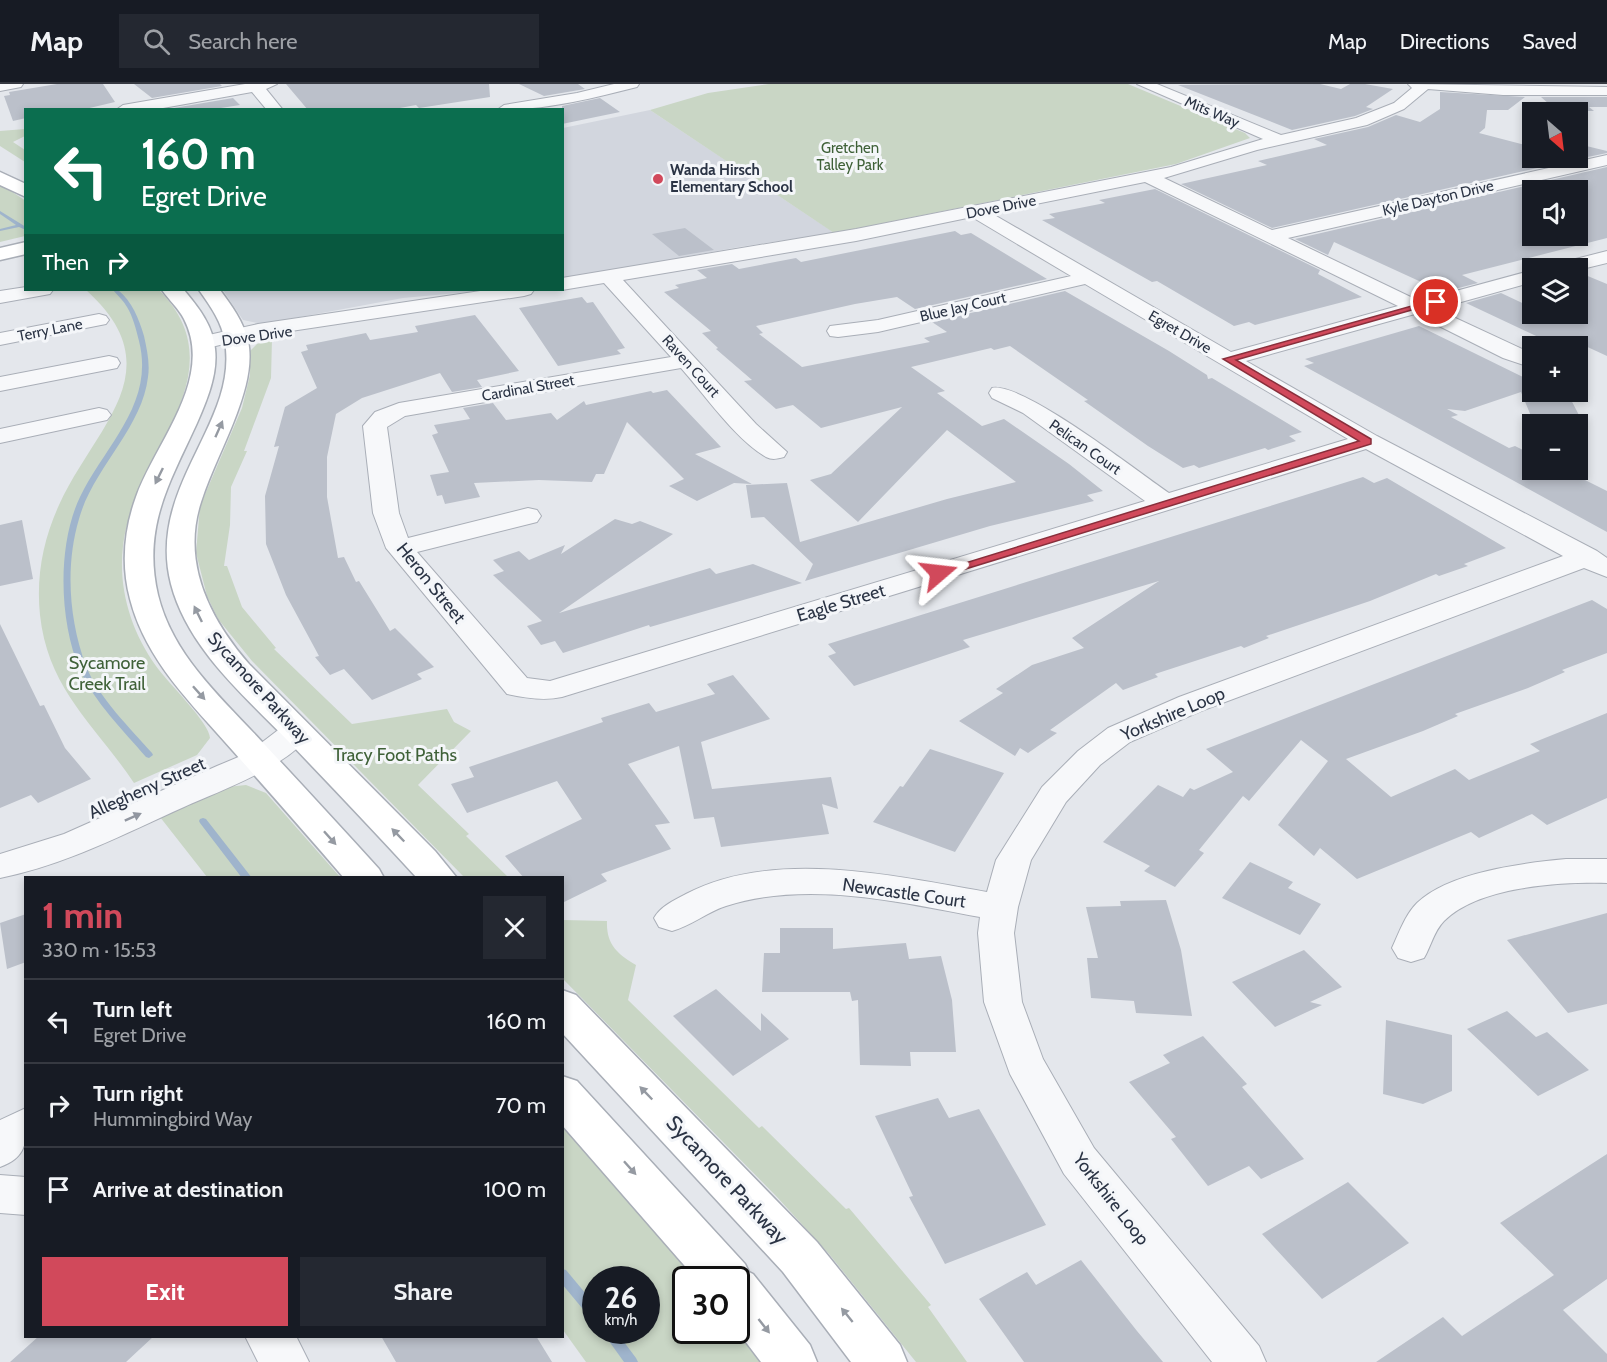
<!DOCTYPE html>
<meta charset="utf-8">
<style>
body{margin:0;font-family:Cabin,sans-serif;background:#242831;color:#f1f3f6;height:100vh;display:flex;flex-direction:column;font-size:22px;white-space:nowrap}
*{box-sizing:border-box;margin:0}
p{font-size:20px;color:#9ea1a6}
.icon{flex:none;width:33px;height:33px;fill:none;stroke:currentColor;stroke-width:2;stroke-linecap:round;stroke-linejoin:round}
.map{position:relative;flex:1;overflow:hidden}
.side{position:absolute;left:24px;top:792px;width:540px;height:462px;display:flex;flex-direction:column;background:#171b24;border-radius:0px;box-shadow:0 3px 9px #0003}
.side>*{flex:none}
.banner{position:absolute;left:24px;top:24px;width:540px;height:183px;border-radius:0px;box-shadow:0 3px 9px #0003;background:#0b6e4f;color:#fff;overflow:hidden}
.needle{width:39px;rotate:152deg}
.tools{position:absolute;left:1522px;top:18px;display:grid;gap:12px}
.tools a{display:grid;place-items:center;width:66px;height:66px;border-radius:0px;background:#171b24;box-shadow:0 3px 9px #0003;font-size:30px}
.speed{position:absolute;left:582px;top:1182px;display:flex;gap:12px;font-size:30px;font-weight:700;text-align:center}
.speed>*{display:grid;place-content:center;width:78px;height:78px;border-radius:50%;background:#171b24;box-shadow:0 3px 9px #0003;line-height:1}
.speed small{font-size:15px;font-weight:400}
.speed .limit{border:3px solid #111;border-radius:9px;background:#fff;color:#111}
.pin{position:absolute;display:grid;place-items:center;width:51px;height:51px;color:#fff;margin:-26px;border:3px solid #fff;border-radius:50%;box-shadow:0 2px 6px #0007}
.me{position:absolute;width:66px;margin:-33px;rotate:73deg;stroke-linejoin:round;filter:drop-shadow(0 0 4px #0008)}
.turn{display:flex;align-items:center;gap:21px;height:126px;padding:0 18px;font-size:27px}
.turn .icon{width:78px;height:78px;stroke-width:2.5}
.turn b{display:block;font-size:42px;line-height:51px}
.then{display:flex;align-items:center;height:57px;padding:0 18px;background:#0003;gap:12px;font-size:22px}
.round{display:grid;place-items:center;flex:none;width:63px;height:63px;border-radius:0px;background:#242831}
.summary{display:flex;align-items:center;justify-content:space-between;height:102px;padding:0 18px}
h1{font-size:36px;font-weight:700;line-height:45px;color:#d1495b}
.cta{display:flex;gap:12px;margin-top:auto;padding:12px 18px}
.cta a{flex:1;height:69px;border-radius:0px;background:#d1495b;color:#fff;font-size:24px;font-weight:700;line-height:69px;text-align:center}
.cta a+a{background:#242831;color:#f1f3f6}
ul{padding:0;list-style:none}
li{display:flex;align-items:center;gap:18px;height:84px;padding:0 18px;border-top:2px solid #363941}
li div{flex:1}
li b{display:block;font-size:22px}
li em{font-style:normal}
header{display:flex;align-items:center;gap:36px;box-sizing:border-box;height:84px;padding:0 30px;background:#171b24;border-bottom:2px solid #363941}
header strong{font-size:28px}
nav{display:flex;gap:33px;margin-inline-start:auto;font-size:21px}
.search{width:420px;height:54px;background:#242831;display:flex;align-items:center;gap:15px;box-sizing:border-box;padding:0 21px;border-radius:0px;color:#9ea1a6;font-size:22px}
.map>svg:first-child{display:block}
.built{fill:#d2d6de}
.green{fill:#c9d6c5;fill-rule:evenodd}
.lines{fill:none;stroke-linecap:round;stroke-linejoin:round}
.stream{fill:#9fb4cc;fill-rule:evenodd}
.building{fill:#bbc0ca;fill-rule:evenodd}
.street-casing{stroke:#a9aeb7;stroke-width:2}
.secondary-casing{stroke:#a9aeb7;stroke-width:3}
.street{fill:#f7f8fa;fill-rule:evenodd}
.secondary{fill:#fff;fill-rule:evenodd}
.oneway{fill:#959aa2}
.oneway2{fill:#9196a0}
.route{fill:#d1495b;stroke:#882f3b;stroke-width:1.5}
.poi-dot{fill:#d1495b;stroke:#f4f6f9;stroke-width:2}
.labels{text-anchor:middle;stroke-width:6;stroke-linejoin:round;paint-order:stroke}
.far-street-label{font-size:15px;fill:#2b3445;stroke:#f4f6f9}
.far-park-label{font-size:15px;fill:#3f6138;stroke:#f4f6f9}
.far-poi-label{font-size:15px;font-weight:bold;fill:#2b3445;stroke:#f4f6f9;text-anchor:start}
.street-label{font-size:18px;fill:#2b3445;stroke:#f4f6f9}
.park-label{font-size:18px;fill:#3f6138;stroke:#f4f6f9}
.near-street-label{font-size:21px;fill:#2b3445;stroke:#f4f6f9}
</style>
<header>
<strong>Map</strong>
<div class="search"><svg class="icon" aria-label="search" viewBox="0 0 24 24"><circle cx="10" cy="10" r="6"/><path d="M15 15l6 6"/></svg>Search here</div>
<nav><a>Map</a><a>Directions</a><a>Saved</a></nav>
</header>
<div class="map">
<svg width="1607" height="1278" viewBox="0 0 1607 1278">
<rect width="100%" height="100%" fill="#e4e7ec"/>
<path class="built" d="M650 26 830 146 834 149 739 163 563 195V44Z
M223 206H490L403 214 262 240 243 236Z"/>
<path class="green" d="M769 0H1128L1245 49 1250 54 1176 80 834 149 650 26 708 9Z
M25 45V52L13 58 25 66V78L0 62V47Z
M0 100 26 117 25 152 0 158Z
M86 206H159C242 290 132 372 123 462 118 505 131 547 156 582 167 598 210 639 210 654L197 671 134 699C96 642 48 606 40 531 36 493 43 456 59 421 95 342 175 286 86 206Z
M272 255 271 294 244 367H247L231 403 230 441 224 482H227L242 523 276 564 274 565 352 640 447 625 454 638 471 647 418 701 469 750 466 752 508 793H464L252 577 218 535 207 512 196 469 200 422 242 324 250 291V267L257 260Z
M246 701 266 709 340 793H207L160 733 227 703Z
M563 836 607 837C606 860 617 870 636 881L628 916 759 1044 762 1042 846 1125 849 1124 931 1221 928 1223 967 1278H916L829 1170 777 1113 563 895Z
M562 1042 696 1195 686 1196V1246H736L760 1278H586L563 1246ZM596 1196H646V1246H596Z"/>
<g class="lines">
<path class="stream" d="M0 127 26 143V146L19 143 0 147V145L16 141 0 130Z
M113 206H118C132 217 139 235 144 252 147 266 150 279 148 293 142 345 93 384 79 435 65 482 69 536 86 582 98 613 131 645 152 669L153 671 149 674 146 673C123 646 95 619 80 586 59 538 57 461 80 413 105 361 155 320 139 257 136 245 133 233 127 223 123 216 117 211 113 206Z
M203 734 206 735 252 794H242L200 739 199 737 200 735Z
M562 1185 566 1186 596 1222V1238L592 1236 562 1200Z
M601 1246H615L636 1274 638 1278H624Z"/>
</g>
<path class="building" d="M57 0H103L115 18 81 26H26V34L13 37 4 12 10 11 9 8Z
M134 0H220L222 2 152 14Z
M286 0H489L490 13 419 24 416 21 389 26H308Z
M519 0H578L585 5 544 12Z
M1320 0 1341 5 1350 0H1365L1393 5 1366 23 1373 25 1355 32 1292 46 1178 1Z
M1440 8 1525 13 1508 26H1487L1485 44 1479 49 1533 63V74L1555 80 1272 144 1181 100 1267 81 1258 77 1327 61 1314 55 1368 43 1396 31 1420 38 1440 25Z
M1541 13H1607V23H1589L1594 27H1557Z
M233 14 240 21 208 26 168 25Z
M600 14 620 28 562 40V22Z
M1578 60 1607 67V69L1578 75Z
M1607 83V154L1462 191 1478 199 1443 208 1334 158 1328 171 1295 155ZM1533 106H1578V152H1533Z
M1155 105 1320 186 1318 190 1362 213 1255 241 1249 238 1234 242 1157 197 1152 198 1042 136 1055 134 1049 130 1105 119 1099 116Z
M685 144 714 166 679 172 652 150Z
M955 147 961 151 971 149 1047 195 915 225 897 213 855 220 756 242 763 249 759 250 802 283 930 258 924 254 947 248 932 238 1065 207 1169 267 1207 291 1208 295 1212 294 1302 348 1289 352 1296 357 1268 366 1265 364 1199 384 1194 381 1183 384 1148 362 1084 317 1088 316 1010 262 994 266 991 264 911 283 945 307 937 309 982 342 1004 335 1069 380 1103 407 1087 411 1094 417 990 442 805 497 813 480 764 433 751 434 746 401 787 399 800 458 947 415 1016 398 947 346 858 438 810 396 831 390 902 323 821 344 793 321 776 325 744 297 752 296 716 265 718 264 702 249 711 247 664 208 679 204 675 201 707 194 697 186 732 180 739 185 796 174 801 178Z
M1578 188 1607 200V272L1568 254 1551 259 1466 219 1501 209 1533 224V230H1578Z
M582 213 587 219 593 218 625 264 617 266 621 270 558 282 519 224Z
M475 231 519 287 477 296 482 303 452 308 440 289 362 314 336 330 327 373V413L338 474 344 473 356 498 359 497 390 547 395 544 434 583 417 590 422 595 372 616 344 585 330 591 315 573 319 572 286 511 266 460 265 412 279 362 274 363 285 323 317 304 301 268 308 266 306 261 366 249 370 256 418 248 415 242Z
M1419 242 1533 298V304L1526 307 1568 310 1581 335 1531 332 1521 308 1465 327 1447 325 1458 331 1451 333 1509 364 1515 362 1533 371V386H1565L1607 407V448L1304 282 1314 279 1305 275Z
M667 306 721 363 695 370 752 400 734 399 697 417 669 402 684 395 627 338 604 390H596L592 398 539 396 474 399 480 413 445 420 442 411 437 412 430 391 449 388 432 351 438 349 434 341 470 335 463 324 493 319 506 336 551 329 557 336 584 317 586 321 651 307 653 309Z
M1363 393 1374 399 1387 394 1506 464 1464 480 1468 482 1439 492 1436 490 1370 517 1266 552 1269 554 1244 564 1241 562 1155 590 1158 593 1123 606 1116 599 1050 646 1057 649 1028 669 1020 664 1015 672 959 637 1003 609 996 605 1032 581 1084 564 1072 554 1159 497 963 556 970 563 854 602 828 572 836 569 828 560Z
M615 435 632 440 640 437 673 450 559 529 710 484 716 490 753 480 802 499 650 543 649 541 563 569 555 557 541 561 527 542 542 537 493 491 504 487 493 476 519 467 529 476 565 461 561 470Z
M22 436 33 495 0 502V441Z
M1592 516 1607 525V569L1562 586 1565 588 1528 604 1455 630 1458 632 1423 647 1346 675 1391 713 1455 685 1469 696 1540 667 1530 660 1607 629V714L1547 741 1532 730 1479 754 1471 748 1357 795 1320 764 1314 772 1278 741 1328 677 1301 656 1249 717 1243 712 1199 766 1204 769 1175 803 1144 787 1150 782 1103 758 1158 701 1183 713 1190 704 1194 706 1233 688 1206 665Z
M0 540 40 622 44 621 65 664 91 695 38 719 31 711 0 724Z
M733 591 770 635 701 658 712 705 831 693 838 725 822 720 829 750 721 763 714 733 694 735 679 662 628 680 670 739 655 741 671 765 601 790 607 797 562 819V794H524L505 772 582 735 557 697 467 729 451 700 474 693 469 683 603 638 601 634 649 619 656 628 715 610 707 600Z
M930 665 1004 689 955 768 873 738 900 702 903 703Z
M1250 778 1293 798 1288 804 1321 820 1300 851 1222 814Z
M1166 816 1181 866 1192 932 1136 929 1134 917 1091 914 1087 874H1098L1086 823 1121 822 1120 817Z
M1607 829V920L1568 929 1507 856Z
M26 830V878L7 885 0 839Z
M780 844H833V865L906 859 909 875 941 872 952 916 956 968H910L911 982 860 981 858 916 852 917 850 908H762L764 869H780Z
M1304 866 1342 903 1310 918 1322 921 1275 943 1232 898Z
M716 905 761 947V929L789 955 733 992 673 932Z
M1507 927 1536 953 1547 948 1589 986 1538 1012 1467 945Z
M1386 936 1452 951V1007L1423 1020 1383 1010Z
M1203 952 1247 1000 1242 1003 1304 1075 1261 1095 1249 1082 1208 1102 1171 1055 1176 1053 1129 998 1170 979 1163 971Z
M938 1014 949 1034 979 1025 1046 1141 945 1180 909 1113 913 1112 875 1032Z
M1607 1070V1195L1563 1226 1607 1270V1278H1376L1443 1233 1462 1252 1554 1191 1500 1139Z
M1348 1098 1409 1159 1322 1215 1262 1150Z
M1081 1176 1137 1247 1163 1278H1024L979 1215 1027 1188 1036 1201Z
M39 1252H154L126 1278H10Z
M381 1252H536L552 1278H396Z"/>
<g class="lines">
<g class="street-casing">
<path id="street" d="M0 0H23L21 3 0 7Z
M245 0H277L266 5 283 26H267L252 8 152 26H116L123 21Z
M614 0H639L637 3C590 15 546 26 497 26L504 21 577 9Z
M1137 0H1157L1281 51 1356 34 1394 19 1412 4 1408 0 1607 3V11H1503L1428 5 1404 25 1367 41 1257 66 1164 94 1272 146 1607 71V81L1288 154 1419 217 1533 186V198L1436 225 1533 270V284L1503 274 1415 230 1246 277 1377 352 1597 467 1607 474V493L1584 484 1201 627 1130 658 1100 681 1066 718 1031 776 1018 823 1014 849 1022 918 1043 975 1094 1064 1259 1262 1266 1278H1212L1064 1090 1010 990 984 918 978 849 980 833C899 818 807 796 726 822 707 828 691 842 672 847L659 843 654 834C661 822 673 817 686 810 774 764 894 792 987 808L996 776 1042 703 1078 667 1108 644 1179 613 1563 472 1366 365 562 613C544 617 525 614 507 610L386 464 373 429 363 342 375 328 399 319 671 273 604 199 562 206V194L856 145 1171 83 1263 55ZM1145 98 1398 222 1231 268 991 129ZM972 133 1071 192 878 236 830 242 827 247 830 252 838 253 878 248 1085 200 1348 355 1169 409C1138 388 1022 297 992 304L989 309 992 314 1023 329 1145 417 550 597 527 594 417 468 537 438 541 432 537 426 528 424 408 454 399 429 387 343 405 332 681 284C705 311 735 355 766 373 772 376 777 375 784 373L787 368 756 340 623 196 856 157Z
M1607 167V179L1578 186 1553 184 1556 180Z
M26 203V206H53L50 210 0 219V207Z
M487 206H534L531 210 524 212 258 252 203 265 195 264 192 259 195 254 258 240Z
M99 230 106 232 109 236 106 240 0 261V249Z
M109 272 117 274 120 279 117 284 0 307V293Z
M99 324 107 326 111 331 107 336 0 359V345Z
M297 637 308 640 313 647C290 682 222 706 184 723 124 750 65 781 0 794V770L64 750 217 682 248 669 286 640Z
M1566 775H1607V799C1560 798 1479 802 1444 837 1434 847 1431 862 1424 874L1411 878 1398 874 1392 864C1399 849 1405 831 1417 819 1449 788 1523 779 1566 775Z
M26 1024C26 1052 31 1072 0 1083V1036Z
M0 1091 26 1093V1131L0 1129Z
M245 1252H296L309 1278H258Z"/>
</g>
<g class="secondary-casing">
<path id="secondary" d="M0 88 26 100V113L0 101Z
M26 158V170L0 176V164Z
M162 206H184C198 223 213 241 215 265 218 290 207 316 197 339 170 398 142 443 158 511 173 573 224 616 265 661 303 702 341 743 379 785L384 794H344C307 751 270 709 233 667 192 620 146 577 130 515 121 481 124 446 136 413 155 359 215 295 184 235 179 225 169 216 162 206Z
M199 206H220C232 222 243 237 248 257 253 281 245 307 237 329 226 359 211 387 201 418 181 479 210 535 249 580L435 767 457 794H417C375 748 332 703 289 658 245 612 188 565 171 500 146 403 239 339 225 258 222 238 211 223 199 206Z
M562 906 576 911 817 1158 900 1261 907 1278H851L783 1188 562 949Z
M562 992 577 997 745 1180 749 1188 753 1190 810 1261 817 1278H761L736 1245V1196H697L562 1041Z"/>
</g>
<use href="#street" class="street"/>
<use href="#secondary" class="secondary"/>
</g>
<defs><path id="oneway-solid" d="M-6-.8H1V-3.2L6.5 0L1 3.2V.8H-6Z" transform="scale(1.5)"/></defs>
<g class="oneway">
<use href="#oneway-solid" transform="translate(219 345) rotate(-66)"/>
<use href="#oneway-solid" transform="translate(159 392) rotate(116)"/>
<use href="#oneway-solid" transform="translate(198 530) rotate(-116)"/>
<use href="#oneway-solid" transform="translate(199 609) rotate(48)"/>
<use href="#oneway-solid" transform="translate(398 751) rotate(-134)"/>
<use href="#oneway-solid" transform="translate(330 754) rotate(48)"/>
<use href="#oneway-solid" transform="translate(646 1009) rotate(-134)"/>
<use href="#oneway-solid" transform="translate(630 1084) rotate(48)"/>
<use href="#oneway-solid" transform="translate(847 1231) rotate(-129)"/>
<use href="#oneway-solid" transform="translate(764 1242) rotate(52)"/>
</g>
<use class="oneway2" href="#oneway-solid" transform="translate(133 733) rotate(-24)"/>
<path class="route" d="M1433 216 1440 218 1236 276 1371 355V360L943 492 933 489 1359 357 1223 275Z"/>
<circle class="poi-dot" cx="658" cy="95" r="6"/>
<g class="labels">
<g class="far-street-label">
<text transform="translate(1212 28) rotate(23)" y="5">Mits Way</text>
<text transform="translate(1438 114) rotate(-13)" y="5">Kyle Dayton Drive</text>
<text transform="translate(1001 123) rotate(-11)" y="5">Dove Drive</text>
<text transform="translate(963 223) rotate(-13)" y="5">Blue Jay Court</text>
<text transform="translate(50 246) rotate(-11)" y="5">Terry Lane</text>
<text transform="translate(1180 248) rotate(30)" y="5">Egret Drive</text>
<text transform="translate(257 252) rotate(-8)" y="5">Dove Drive</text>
<text transform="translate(691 282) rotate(48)" y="5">Raven Court</text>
<text transform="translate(528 304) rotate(-10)" y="5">Cardinal Street</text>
<text transform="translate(1085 363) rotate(35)" y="5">Pelican Court</text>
</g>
<g class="far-park-label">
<text x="850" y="69">Gretchen<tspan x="850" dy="17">Talley Park</tspan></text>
</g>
<g class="far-poi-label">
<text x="670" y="91">Wanda Hirsch<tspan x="670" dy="17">Elementary School</tspan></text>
</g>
<g class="street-label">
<text transform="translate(431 499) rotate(51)" y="6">Heron Street</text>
<text transform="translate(841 519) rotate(-17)" y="6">Eagle Street</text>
<text transform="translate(259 604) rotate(48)" y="6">Sycamore Parkway</text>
<text transform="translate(1173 630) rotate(-23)" y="6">Yorkshire Loop</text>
<text transform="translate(147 704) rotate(-24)" y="6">Allegheny Street</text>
<text transform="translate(904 809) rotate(8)" y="6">Newcastle Court</text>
<text transform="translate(1111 1115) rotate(52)" y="6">Yorkshire Loop</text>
</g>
<g class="park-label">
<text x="107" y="585">Sycamore<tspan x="107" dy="21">Creek Trail</tspan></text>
<text x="395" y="677">Tracy Foot Paths</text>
</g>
<g class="near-street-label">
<text transform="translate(727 1096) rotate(47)" y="7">Sycamore Parkway</text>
</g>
</g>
</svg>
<div class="tools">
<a><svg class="needle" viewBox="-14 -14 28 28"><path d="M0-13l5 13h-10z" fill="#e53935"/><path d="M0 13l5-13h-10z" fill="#9ea1a6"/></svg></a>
<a><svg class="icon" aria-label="sound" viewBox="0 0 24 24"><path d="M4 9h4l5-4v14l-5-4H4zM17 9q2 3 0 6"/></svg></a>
<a><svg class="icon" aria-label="layers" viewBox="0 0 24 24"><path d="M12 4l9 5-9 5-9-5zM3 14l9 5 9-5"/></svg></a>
<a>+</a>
<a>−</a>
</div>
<div class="speed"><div>26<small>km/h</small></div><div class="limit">30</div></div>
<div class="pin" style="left:1436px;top:218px;background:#d93025"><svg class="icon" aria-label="arrive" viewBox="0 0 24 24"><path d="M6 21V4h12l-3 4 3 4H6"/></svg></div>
<svg class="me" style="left:939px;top:489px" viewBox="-20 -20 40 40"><path d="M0-17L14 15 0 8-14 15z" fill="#d1495b" stroke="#fff" stroke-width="4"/></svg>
<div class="banner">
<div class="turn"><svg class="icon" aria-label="left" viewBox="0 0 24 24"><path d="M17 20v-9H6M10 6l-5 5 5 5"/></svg><div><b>160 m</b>Egret Drive</div></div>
<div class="then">Then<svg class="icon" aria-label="right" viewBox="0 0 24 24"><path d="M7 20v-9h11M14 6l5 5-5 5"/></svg></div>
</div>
<section class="side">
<div class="summary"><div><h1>1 min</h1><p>330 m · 15:53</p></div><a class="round"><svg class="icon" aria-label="close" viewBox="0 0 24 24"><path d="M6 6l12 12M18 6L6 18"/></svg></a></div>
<ul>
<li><svg class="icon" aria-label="left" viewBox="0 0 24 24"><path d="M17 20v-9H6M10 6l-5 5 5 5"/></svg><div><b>Turn left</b><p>Egret Drive</p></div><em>160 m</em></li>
<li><svg class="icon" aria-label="right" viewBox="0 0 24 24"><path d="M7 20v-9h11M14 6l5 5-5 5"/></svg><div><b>Turn right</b><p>Hummingbird Way</p></div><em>70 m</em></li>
<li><svg class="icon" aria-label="arrive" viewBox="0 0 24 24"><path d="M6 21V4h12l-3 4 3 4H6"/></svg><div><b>Arrive at destination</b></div><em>100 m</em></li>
</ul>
<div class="cta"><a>Exit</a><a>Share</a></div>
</section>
</div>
